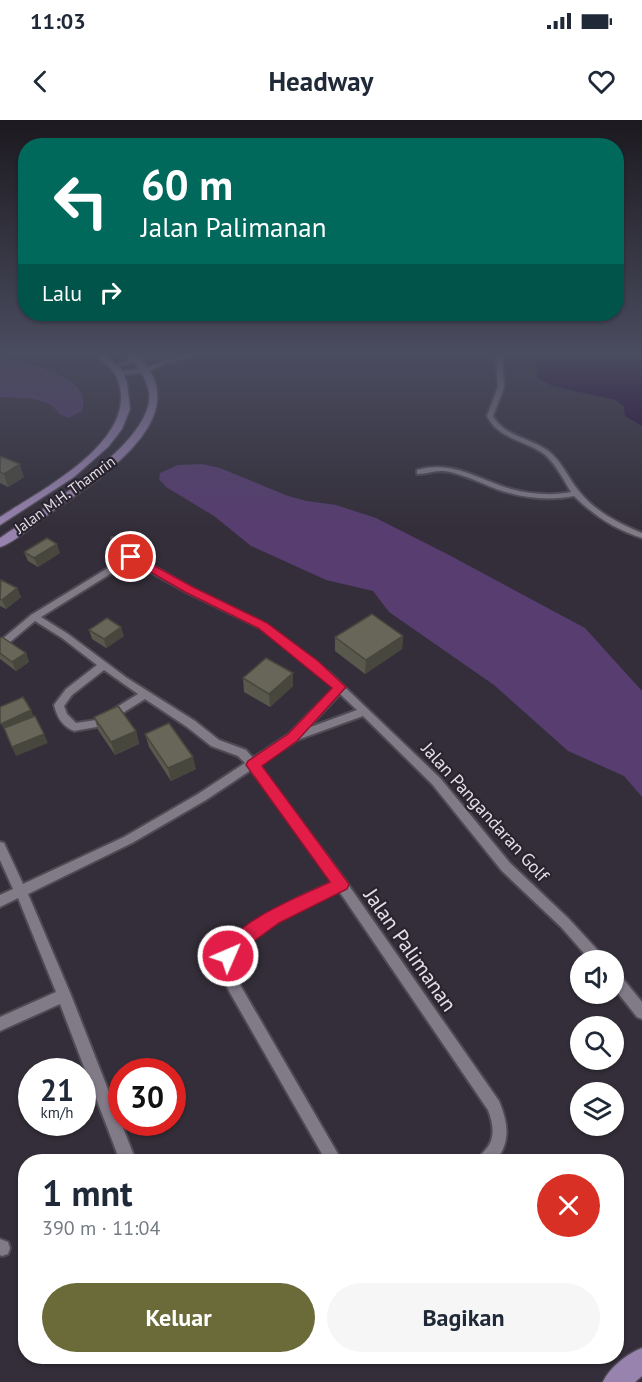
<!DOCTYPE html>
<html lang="id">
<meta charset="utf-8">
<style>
body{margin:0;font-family:"PT Sans",sans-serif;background:#f6f6f7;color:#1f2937;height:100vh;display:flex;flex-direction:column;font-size:22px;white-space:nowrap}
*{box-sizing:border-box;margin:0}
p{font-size:20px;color:#747a83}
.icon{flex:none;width:33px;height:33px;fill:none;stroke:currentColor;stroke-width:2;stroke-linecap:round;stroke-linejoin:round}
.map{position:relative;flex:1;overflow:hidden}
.details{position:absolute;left:18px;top:1034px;width:606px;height:210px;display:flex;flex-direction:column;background:#fff;border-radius:24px;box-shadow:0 2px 4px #0004}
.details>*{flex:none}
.hud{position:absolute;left:18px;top:18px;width:606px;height:183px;border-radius:24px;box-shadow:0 2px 4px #0004;background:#00695c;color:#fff;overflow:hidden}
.controls{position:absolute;left:570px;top:830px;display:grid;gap:12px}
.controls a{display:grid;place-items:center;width:54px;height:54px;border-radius:50%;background:#fff;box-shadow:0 2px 4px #0004;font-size:30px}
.speed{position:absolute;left:18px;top:938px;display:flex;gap:12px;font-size:30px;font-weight:700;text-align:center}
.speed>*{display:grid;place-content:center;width:78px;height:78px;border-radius:50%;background:#fff;box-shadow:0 2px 4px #0004;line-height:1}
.speed small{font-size:15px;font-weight:400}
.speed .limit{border:9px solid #d22;background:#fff;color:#111}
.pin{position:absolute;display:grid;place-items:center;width:51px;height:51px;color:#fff;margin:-26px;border:3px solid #fff;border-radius:50%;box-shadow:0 2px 6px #0007}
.me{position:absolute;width:66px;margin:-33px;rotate:45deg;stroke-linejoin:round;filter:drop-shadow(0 0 4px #0008)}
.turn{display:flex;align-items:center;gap:21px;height:126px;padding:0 24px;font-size:27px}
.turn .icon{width:78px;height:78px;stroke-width:2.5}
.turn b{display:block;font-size:42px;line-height:51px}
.then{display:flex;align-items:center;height:57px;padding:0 24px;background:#0003;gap:12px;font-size:22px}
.round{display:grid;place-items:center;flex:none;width:63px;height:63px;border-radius:32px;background:#f6f6f7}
.summary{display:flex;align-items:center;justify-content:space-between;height:102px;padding:0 24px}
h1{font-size:36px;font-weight:800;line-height:45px}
.button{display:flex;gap:12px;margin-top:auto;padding:12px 24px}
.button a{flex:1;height:69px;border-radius:36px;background:#6a6b39;color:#fff;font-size:24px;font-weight:800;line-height:69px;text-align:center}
.button a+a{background:#f6f6f7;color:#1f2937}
.status{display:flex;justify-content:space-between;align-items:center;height:42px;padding:0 30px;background:#fff;direction:ltr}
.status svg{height:16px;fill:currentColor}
header{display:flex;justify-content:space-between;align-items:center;height:78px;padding:0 24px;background:#fff;font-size:27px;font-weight:800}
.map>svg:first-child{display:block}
.green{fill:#573d70}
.water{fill:#230438}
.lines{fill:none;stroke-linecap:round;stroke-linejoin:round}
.street-casing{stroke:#4f4a54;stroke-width:4}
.primary-casing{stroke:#4f4a54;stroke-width:3}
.street{fill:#817b88;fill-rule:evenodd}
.primary{fill:#9883af;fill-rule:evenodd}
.wall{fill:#59584c}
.shaded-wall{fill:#48473e}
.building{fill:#676658;stroke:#48473e;stroke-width:1.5}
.route{fill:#e11d48;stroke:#92132f;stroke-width:1.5}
.labels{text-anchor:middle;stroke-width:4.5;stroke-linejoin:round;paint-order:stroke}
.far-street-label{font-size:15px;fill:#e2dfe6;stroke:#29242f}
.street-label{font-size:18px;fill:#e2dfe6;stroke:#29242f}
.near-street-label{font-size:21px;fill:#e2dfe6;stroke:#29242f}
</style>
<div class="status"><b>11:03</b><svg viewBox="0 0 49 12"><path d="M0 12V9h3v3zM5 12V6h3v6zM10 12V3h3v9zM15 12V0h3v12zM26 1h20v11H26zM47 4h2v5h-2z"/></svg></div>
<header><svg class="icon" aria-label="back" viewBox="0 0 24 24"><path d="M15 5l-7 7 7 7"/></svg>Headway<svg class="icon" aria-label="heart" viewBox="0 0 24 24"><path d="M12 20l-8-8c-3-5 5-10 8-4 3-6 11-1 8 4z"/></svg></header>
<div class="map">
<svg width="642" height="1262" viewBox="0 0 642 1262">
<rect width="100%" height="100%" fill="#332e39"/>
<path class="green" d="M0 238C25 243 94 254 82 291L69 298 59 294C49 275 19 279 0 277Z
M202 344 220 348 288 376 307 381 336 385 376 398 449 435 585 508 642 571V677L624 656 568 631 494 565 389 492 373 471 326 460 251 426 214 396 166 367 159 359 160 353 178 345Z"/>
<path class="water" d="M546 233H642V306L625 296 624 287 616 280 552 266 538 258 536 243Z"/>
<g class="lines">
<g class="street-casing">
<path id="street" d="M162 233 177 234 174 236 137 240 115 249 112 247 134 237Z
M193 233H205L168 243 147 252 120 255 117 253 120 251 144 249 164 241Z
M305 233H314L311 235Z
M496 233H502L504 267 493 296C504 316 530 318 547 330 561 340 567 356 578 370 594 391 618 403 642 413V418C616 410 593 395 574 376 550 381 523 378 499 370 483 364 467 356 450 352 435 349 430 354 417 354V350C451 339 480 360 511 369 530 374 552 376 571 372 563 359 556 344 544 334 525 320 498 319 487 296L498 267Z
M112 418H118L134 435 192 468 266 504 330 553 440 658 510 743 569 799 603 836 604 840H590L561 807 502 751 432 664 363 596 297 620 259 645 345 760 499 981C508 1003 511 1021 496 1041H477C480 1035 483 1033 486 1029 496 1018 493 1003 488 990L339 771C316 781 240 815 234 840 232 847 237 856 239 863L342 1041H326L229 871C225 861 219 850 221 840 227 807 304 775 333 762L251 650 206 680 132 723 28 774 71 875 136 1041H120L60 884 0 911V897L56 872 18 778 0 787V775L13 769 0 740V722L4 723 23 764 124 717 198 674 245 643 238 636 211 626 187 607 145 579 102 606 74 611C62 606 57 597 54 585L66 569 97 545 62 518 35 501 3 528 0 529V521L31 495 126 437 112 422ZM131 441 186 472 260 508 324 557 334 568 289 614 253 638 246 630 219 620 195 601 127 558 68 514 41 497ZM104 550 138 574 96 600 76 603 67 594 64 586 72 575ZM340 574 357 590 308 608Z
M614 852 619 854 642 882V899L637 897 614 868Z
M0 1119 8 1122 10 1128 8 1134 2 1136 0 1135Z"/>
</g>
<g class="primary-casing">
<path id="primary" d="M93 233H103L123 251 127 263 130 289 122 309 108 327 74 357 0 405V397C41 370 145 318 116 256 112 247 100 240 93 233Z
M125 233H135C203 295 98 359 53 391 38 401 16 422 0 427V418C37 392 157 322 149 272 146 256 136 244 125 233Z
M642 1228V1256L635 1262H603C610 1247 627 1234 642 1228Z"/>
</g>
<use href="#street" class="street"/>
<use href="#primary" class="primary"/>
</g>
<path class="wall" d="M0 336 24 357 8 367 0 363Z
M24 432 60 433 38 447 28 441Z
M0 461 17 468 21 477 6 489 0 486Z
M89 510 124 516 106 528 92 519Z
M403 516 402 529 365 554 335 531V517Z
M0 518 26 533 29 542 16 551 0 539Z
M243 558 293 566 270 587 244 572Z
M94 597 136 611 139 624 115 635 98 610Z
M145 614 196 649 171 661 149 627Z"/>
<path class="shaded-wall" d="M20 344 24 357 8 367 4 354Z
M57 424 60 433 38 447 34 438Z
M17 468 21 477 6 489 2 480Z
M121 507 124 516 106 528 104 519Z
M403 516 402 529 365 554 366 540Z
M26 533 29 542 16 551 12 542Z
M293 553V566L270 587 269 574Z
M31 590 35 599 6 612 1 604Z
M136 611 139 624 115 635 111 622Z
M44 614 48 623 16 636 12 627Z
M193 637 196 649 171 661 168 648Z"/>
<path class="building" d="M0 336 20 344 4 354 0 352Z
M47 418 57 424 34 438 24 432Z
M1 460 17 468 2 480 0 479Z
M372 494 403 516 366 540 335 517Z
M107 498 121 507 104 519 89 510Z
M2 517 26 533 12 542 0 533V518Z
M266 538 293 553 269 574 243 558Z
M23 577 31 590 1 604 0 602V587Z
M118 586 136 611 111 622 94 597Z
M35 596 44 614 12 627 4 608Z
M169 603 193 637 168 648 145 614Z"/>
<linearGradient id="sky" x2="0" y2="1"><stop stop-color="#1c191f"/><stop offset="0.57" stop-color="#4a4c5f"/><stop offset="1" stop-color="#4a4c5f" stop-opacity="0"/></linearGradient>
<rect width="642" height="410" fill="url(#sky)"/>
<path class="route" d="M131 433 193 467 267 503 318 541 346 567 297 621 262 646 349 764 347 769 279 803 243 829 234 842 228 844 222 842 219 836C235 800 297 778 330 762L246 645 248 641 288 614 332 568 258 508 185 472 128 439 126 437Z"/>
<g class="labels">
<g class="far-street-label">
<text transform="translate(65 375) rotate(-36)" y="5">Jalan M.H. Thamrin</text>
</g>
<g class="street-label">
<text transform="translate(485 692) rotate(48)" y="6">Jalan Pangandaran Golf</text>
</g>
<g class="near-street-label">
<text transform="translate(410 830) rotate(55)" y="7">Jalan Palimanan</text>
</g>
</g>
</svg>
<div class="controls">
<a><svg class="icon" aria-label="sound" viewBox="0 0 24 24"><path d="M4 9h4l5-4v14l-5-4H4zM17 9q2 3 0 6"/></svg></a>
<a><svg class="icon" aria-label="search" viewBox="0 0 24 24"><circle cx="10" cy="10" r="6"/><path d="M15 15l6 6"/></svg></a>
<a><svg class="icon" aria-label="layers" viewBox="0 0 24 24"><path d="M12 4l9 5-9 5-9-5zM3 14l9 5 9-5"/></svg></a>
</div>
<div class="speed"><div>21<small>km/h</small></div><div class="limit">30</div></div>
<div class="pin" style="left:131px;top:437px;background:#d93025"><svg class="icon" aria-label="arrive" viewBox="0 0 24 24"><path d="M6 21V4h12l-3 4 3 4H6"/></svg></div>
<svg class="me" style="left:228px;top:836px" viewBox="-20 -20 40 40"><circle r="17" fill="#e11d48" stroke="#fff" stroke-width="3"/><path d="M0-11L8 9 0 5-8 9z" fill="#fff"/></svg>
<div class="hud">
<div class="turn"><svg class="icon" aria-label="left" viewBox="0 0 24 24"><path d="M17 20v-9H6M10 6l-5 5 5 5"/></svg><div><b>60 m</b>Jalan Palimanan</div></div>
<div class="then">Lalu<svg class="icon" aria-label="right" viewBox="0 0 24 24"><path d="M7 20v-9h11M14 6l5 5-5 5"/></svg></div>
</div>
<section class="details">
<div class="summary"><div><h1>1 mnt</h1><p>390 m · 11:04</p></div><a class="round" style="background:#d93025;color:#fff"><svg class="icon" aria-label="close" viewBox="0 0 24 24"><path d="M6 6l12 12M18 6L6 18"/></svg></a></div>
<div class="button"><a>Keluar</a><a>Bagikan</a></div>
</section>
</div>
